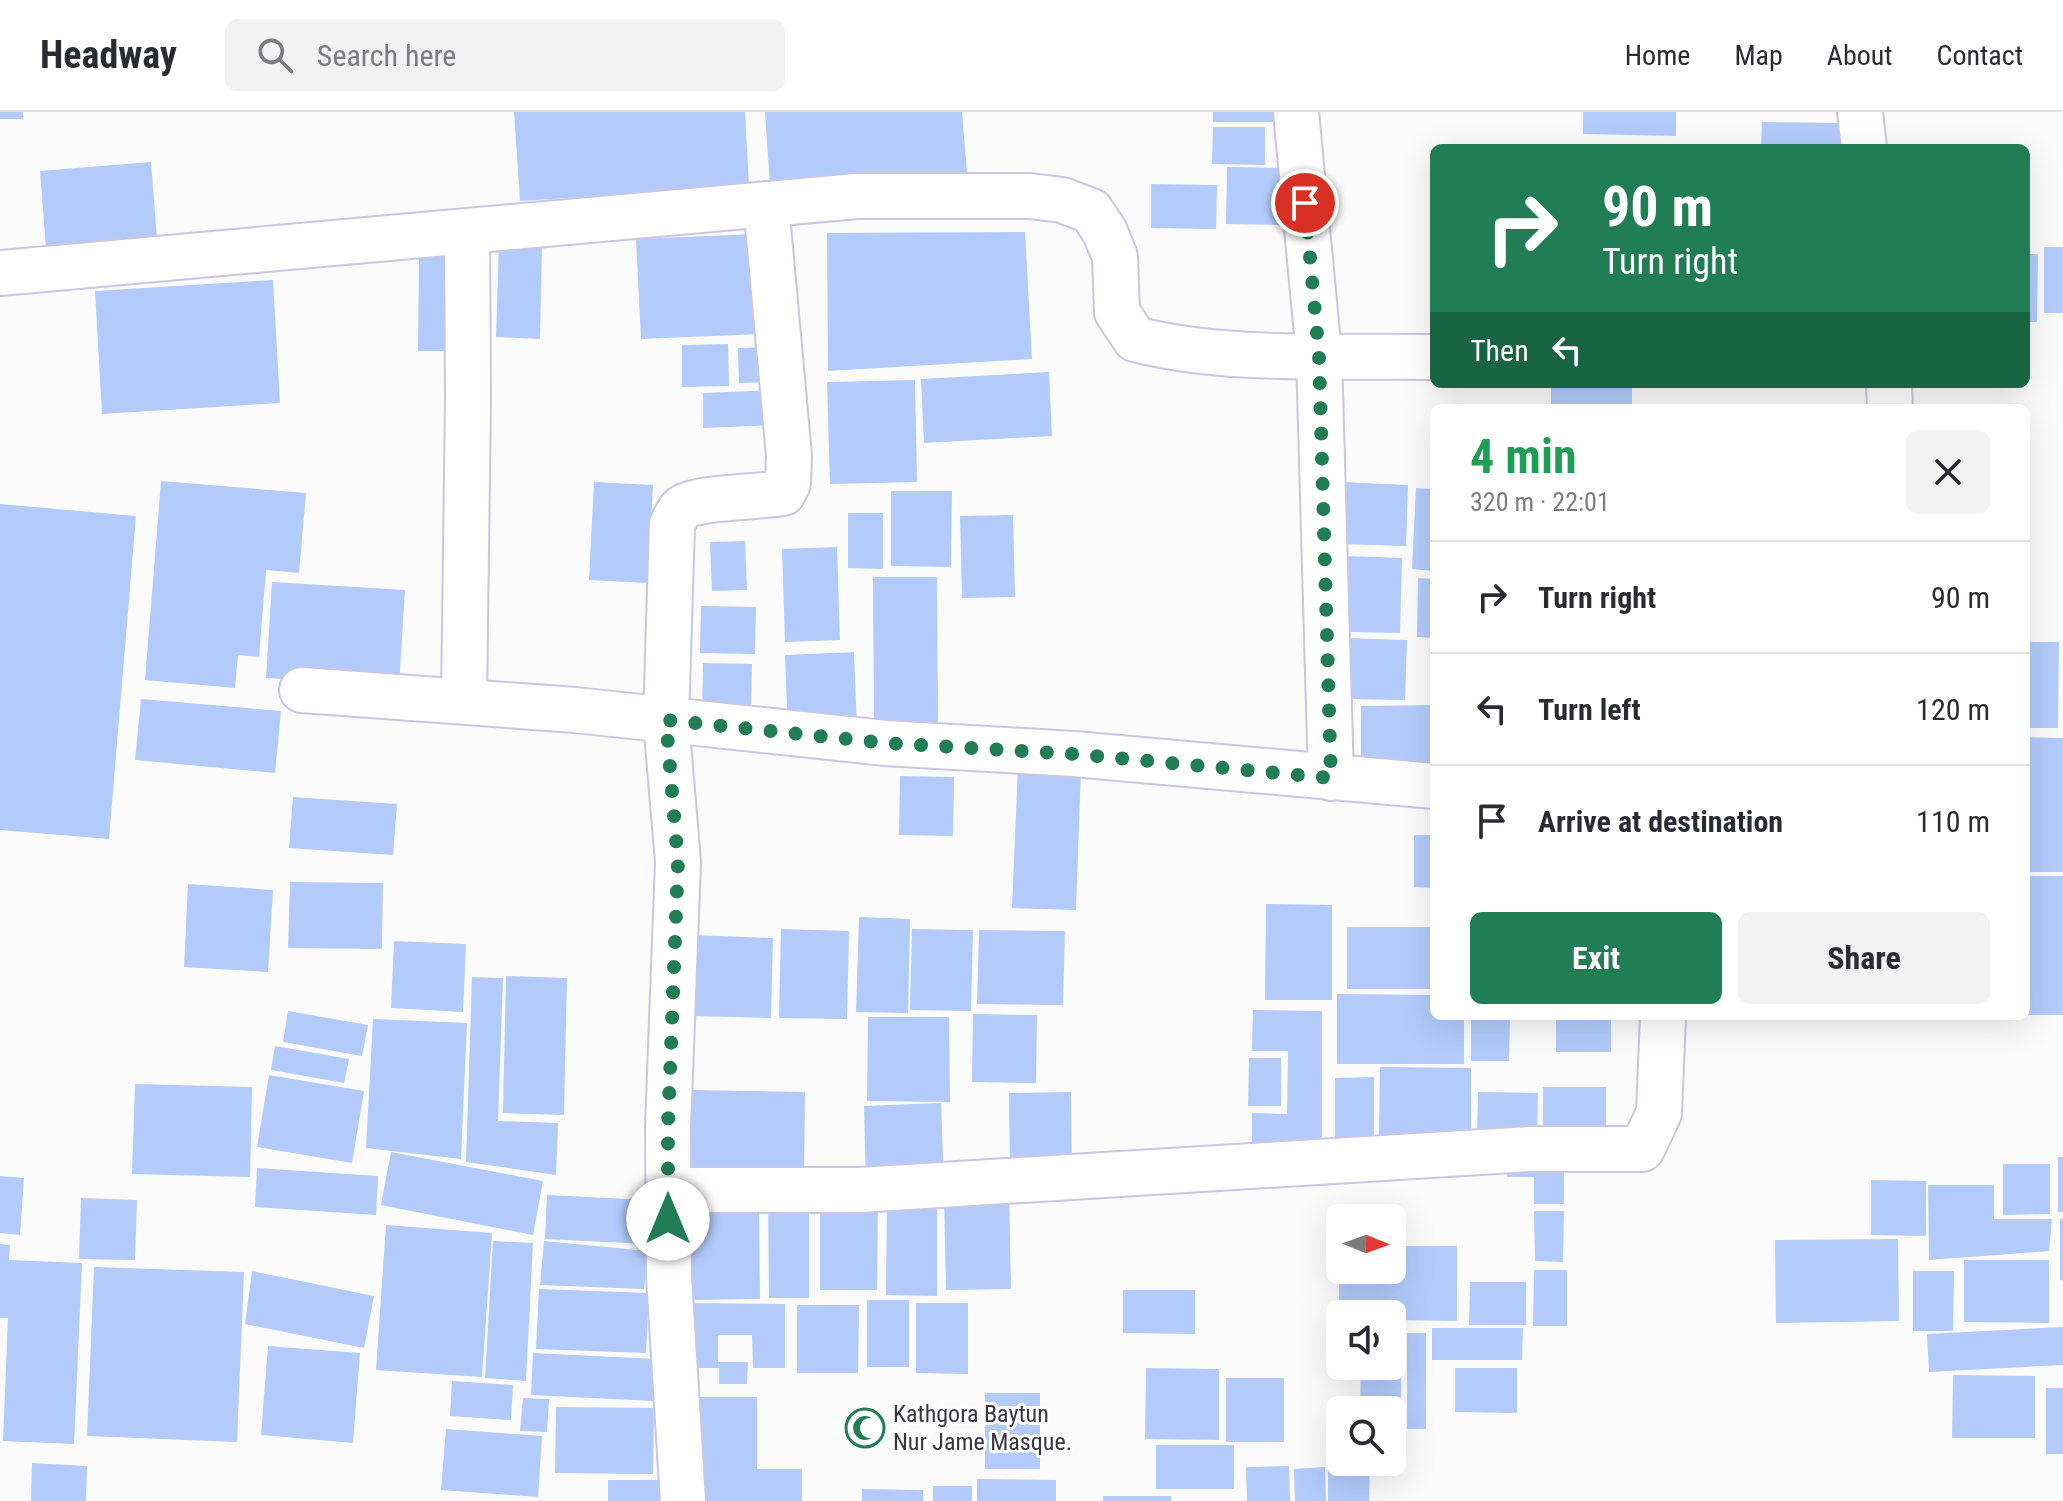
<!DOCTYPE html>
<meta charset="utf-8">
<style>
body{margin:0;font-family:"Roboto Condensed",sans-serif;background:#f2f2f3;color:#2b2b33;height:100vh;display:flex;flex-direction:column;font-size:30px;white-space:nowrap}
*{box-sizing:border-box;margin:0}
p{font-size:26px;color:#7c7c81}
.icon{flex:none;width:44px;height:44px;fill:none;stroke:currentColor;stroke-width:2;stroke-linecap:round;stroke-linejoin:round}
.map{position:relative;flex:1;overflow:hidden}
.panel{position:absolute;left:1430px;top:292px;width:600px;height:616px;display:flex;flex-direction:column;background:#fff;border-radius:12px;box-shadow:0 8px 32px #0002}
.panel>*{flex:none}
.hud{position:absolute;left:1430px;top:32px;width:600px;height:244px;border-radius:12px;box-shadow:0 8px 32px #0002;background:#207d54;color:#fff;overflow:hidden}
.needle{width:52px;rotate:91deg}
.fabs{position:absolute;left:1326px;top:1092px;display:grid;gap:16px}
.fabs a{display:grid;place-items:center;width:80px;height:80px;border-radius:12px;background:#fff;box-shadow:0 8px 32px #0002;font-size:40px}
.pin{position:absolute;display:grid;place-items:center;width:68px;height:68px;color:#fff;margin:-34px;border:4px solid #fff;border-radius:50%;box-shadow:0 2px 8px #0007}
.me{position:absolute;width:88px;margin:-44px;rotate:0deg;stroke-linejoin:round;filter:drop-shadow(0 0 6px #0008)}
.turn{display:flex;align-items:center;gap:28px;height:168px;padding:0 40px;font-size:36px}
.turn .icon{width:104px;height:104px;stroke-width:2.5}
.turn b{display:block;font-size:56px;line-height:68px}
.then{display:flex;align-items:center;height:76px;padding:0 40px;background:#0003;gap:16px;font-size:30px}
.round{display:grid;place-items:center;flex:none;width:84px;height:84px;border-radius:12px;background:#f2f2f3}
.summary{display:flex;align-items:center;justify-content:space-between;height:136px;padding:0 40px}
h1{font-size:48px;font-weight:700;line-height:60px;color:#1e9e55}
.action{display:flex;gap:16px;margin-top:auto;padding:16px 40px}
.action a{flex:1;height:92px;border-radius:12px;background:#207d54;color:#fff;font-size:32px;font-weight:700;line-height:92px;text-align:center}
.action a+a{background:#f2f2f3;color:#2b2b33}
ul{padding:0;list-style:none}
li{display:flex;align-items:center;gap:24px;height:112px;padding:0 40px;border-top:2px solid #e1e1e2}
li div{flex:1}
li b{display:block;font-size:30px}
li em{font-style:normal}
header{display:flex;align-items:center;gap:48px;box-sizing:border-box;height:112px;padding:0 40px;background:#fff;border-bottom:2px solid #e1e1e2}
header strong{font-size:38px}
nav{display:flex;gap:44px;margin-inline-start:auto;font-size:28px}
.search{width:560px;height:72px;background:#f2f2f3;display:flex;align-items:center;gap:20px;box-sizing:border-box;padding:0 28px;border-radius:12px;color:#7c7c81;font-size:30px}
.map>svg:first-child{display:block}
.building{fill:#b2cbfb}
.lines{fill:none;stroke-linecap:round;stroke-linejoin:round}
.minor-casing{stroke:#c9c6e4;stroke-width:48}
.minor{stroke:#fff;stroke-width:44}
.route{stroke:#207d54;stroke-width:14;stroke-dasharray:0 25.2}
.labels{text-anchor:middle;stroke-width:6;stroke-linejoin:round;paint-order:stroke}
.poi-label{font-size:24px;fill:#383642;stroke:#fff;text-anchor:start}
</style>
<header>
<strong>Headway</strong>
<div class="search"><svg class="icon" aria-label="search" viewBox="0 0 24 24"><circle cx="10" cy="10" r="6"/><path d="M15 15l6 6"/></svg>Search here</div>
<nav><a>Home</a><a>Map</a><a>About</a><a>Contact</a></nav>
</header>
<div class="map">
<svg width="2063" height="1389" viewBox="0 0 2063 1389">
<rect width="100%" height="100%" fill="#fbfbfb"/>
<path class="building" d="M0 0H23V7H0Z
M514 0H745L749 75 520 89Z
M765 0H962L967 60 770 74Z
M1213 0H1278L1277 10H1213Z
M1583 0H1676V24L1583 22Z
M1762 10 1849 11V36H1761Z
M1213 15H1265V53L1212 52Z
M151 50 157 127 46 136 40 59Z
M1227 55 1293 56 1292 113 1226 112Z
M1151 72 1217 73 1216 117 1151 116Z
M1025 120 1032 247 828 259 827 121Z
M756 122 761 222 641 227 636 127Z
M499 131 542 133 540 227 496 225Z
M2044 135H2063V201H2044Z
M2026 142H2038L2037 210H2026Z
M419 144H460L459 239H418Z
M273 168 280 291 102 302 95 179Z
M728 232 729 274 682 275V233Z
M773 235 774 270 739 271 738 236Z
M1049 260 1052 324 924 331 921 267Z
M915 268 917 370 830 372 827 270Z
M1551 272 1632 273V296H1551Z
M777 278 779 313 703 316V281Z
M1797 293H1865V296H1797Z
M161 369 306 381 299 461 266 458 259 545 238 543 235 576 145 568Z
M594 370 653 373 648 471 589 468Z
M1342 370 1408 373 1406 434 1340 432Z
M1416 376 1434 377V459L1412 457Z
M891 379H952L951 455 891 454Z
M0 392 136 404 109 727 0 718Z
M848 401H883V457L848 456Z
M1013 403 1015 485 962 486 960 404Z
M745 429 747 478 712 479 710 430Z
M837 435 840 528 785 530 782 437Z
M1346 444 1402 446 1400 521 1345 520Z
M873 465H937L938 616 874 617Z
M1418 466 1434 467V526L1417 525Z
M272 470 405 478 399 574 266 566Z
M701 494 756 495 755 542 700 541Z
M1346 526 1407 528 1405 588 1345 587Z
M2026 530H2059L2058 616H2026Z
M854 540 857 618 788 620 785 543Z
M703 551 752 552 751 604 702 603Z
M141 587 281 599 275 661 135 648Z
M1434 593V666H1361V594Z
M2026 625 2063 626V760H2026Z
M1018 654 1081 656 1076 798 1012 796Z
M900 664 954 665 953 724 899 723Z
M293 685 397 692 393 743 289 736Z
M1414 723H1434V776L1414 775Z
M2026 764H2063V903H2026Z
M290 770 383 771 382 837 288 836Z
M188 772 273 778 268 860 184 855Z
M1266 792 1332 793V888H1265Z
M859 805 910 807 908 901 856 900Z
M1347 815H1434V877H1347Z
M781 817 849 819 847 907 779 906Z
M912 817 973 818 971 899 910 898Z
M979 818 1065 819 1063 893 977 892Z
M692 823 773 826 771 906 690 904Z
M394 829 466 832 463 900 391 896Z
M506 864 567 866 564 1003 503 1001Z
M472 865 503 866 498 1009 558 1011 556 1063 466 1050Z
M1337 882 1434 883V904H1464V952H1337Z
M1253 898 1322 899V1046L1252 1045V1001L1287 1002 1288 939H1252Z
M288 899 368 913 362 944 283 930Z
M973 902 1037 903 1036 971 972 970Z
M1471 904H1510L1509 949H1471Z
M1556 904H1611V940H1556Z
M868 905H949L950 990 867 989Z
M373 907 467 911 461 1047 366 1036Z
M275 934 349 947 344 971 271 958Z
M1249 946H1281V994H1248Z
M1380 955 1471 956V1022H1379Z
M269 963 364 979 352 1051 257 1035Z
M1374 965V1034H1335V966Z
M135 972 252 975 250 1065 132 1062Z
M1543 975H1606V1021H1543Z
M692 978 805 980 804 1067 690 1065Z
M1071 980 1072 1062 1010 1063 1009 981Z
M1478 980 1538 981 1537 1027H1477Z
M941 991 944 1071 866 1074 864 994Z
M391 1040 543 1069 533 1123 381 1093Z
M1508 1042 1564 1043V1092H1534V1065H1507Z
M2058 1045H2063V1100H2058Z
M2003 1052H2050V1102L2003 1103Z
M257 1056 378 1064 376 1103 255 1095Z
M0 1064 24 1066 20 1123 0 1121Z
M1871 1068 1926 1069V1124L1871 1123Z
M1928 1073H1994V1107H2052L2049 1139 1929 1148Z
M1009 1081 1011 1177 946 1178 944 1083Z
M547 1083 649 1088 647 1132 545 1127Z
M887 1083H937V1184L886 1183Z
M820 1084H878L877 1178H820Z
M81 1086 137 1088 135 1148 79 1147Z
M809 1087V1186H769L768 1088Z
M759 1089 760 1187 690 1188 688 1090Z
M1534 1099H1564L1563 1150 1535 1149Z
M2060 1107H2063V1169L2060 1168Z
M386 1113 492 1121 482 1265 376 1258Z
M1898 1127 1899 1209 1776 1211 1775 1128Z
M493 1129 533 1131 526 1269 485 1266Z
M544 1129 648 1139 644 1177 540 1173Z
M0 1132 10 1133 9 1148 82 1151 74 1332 3 1329 8 1206H0Z
M1392 1134H1457V1209L1392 1208V1202H1339V1158H1392Z
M1964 1148H2049V1211L1964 1210Z
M94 1155 244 1160 237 1330 87 1324Z
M1534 1158H1567V1214H1533Z
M252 1159 374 1184 364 1236 245 1212Z
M1913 1159H1954L1953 1219H1913Z
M1470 1170H1526V1213H1469Z
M539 1177 649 1181 646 1241 536 1237Z
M1123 1178H1195V1222L1123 1221Z
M867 1188H909V1255H867Z
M680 1191 785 1192V1256H753L752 1223H718V1250H748L747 1272H719V1256H680Z
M916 1191H968V1262L916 1261Z
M797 1193H859L858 1261H797Z
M2063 1215V1253L1929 1260 1927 1222Z
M1432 1216H1523L1522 1248H1432Z
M1407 1221H1426V1317H1407Z
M268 1234 360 1241 353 1331 261 1323Z
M1392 1238H1401V1310H1392V1298H1360L1361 1254H1392Z
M533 1241 656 1247 654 1289 531 1283Z
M1146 1256 1219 1257V1328L1145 1327Z
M1455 1256H1517V1301L1455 1300Z
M1953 1263 2035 1264V1326H1952Z
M1226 1266H1284V1330H1226Z
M452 1269 513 1273 511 1308 450 1304Z
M2046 1276H2063V1342H2046Z
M985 1281H1040V1357H985Z
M691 1285H757V1357H802V1389H704V1357H691Z
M523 1286 549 1287 547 1320 520 1319Z
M556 1295 654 1296 653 1362 555 1361Z
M446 1317 542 1324 538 1385 441 1378Z
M1156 1333H1234V1377H1156Z
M32 1351 87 1354 86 1389H31Z
M1328 1353H1370L1369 1389H1328Z
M1289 1354 1290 1389H1247L1246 1355Z
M1325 1355 1326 1389H1295L1294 1357Z
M977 1367 1056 1368V1389H977Z
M608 1368H678L677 1389H608Z
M933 1374H972V1389H933Z
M862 1377 923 1378V1389H862Z
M1103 1384H1171V1389H1103Z"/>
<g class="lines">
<g class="minor-casing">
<path id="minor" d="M1296 0 1319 243 1331 666
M1860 0 1864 36
M0 161 857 84H1030L1062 88 1091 99 1105 120 1115 145 1117 200 1135 227C1226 251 1340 243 1434 245
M1889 272 1890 296
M302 578 575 598 885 631 1074 642 1434 674
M464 589 468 287 467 120
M668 1078H859L1529 1037H1642L1659 1001 1663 904
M683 1389 669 1165 668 1015 678 750 666 608 672 412C675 407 678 399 682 396 694 385 763 385 783 381L788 371 789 344 766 92"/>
</g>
<use href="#minor" class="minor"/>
</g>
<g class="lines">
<path class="route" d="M668 1107V1015L678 750 666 608 885 631 1074 642 1331 666 1319 243 1305 91"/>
</g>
<defs>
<g id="mosque-ring" transform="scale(2)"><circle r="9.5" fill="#fff" stroke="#207d54" stroke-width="1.5"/><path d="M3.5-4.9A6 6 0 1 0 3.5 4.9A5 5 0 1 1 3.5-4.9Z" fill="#207d54"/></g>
</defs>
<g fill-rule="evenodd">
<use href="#mosque-ring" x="865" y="1316"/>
</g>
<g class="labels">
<g class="poi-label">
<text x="893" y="1310">Kathgora Baytun<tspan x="893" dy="28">Nur Jame Masque.</tspan></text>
</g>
</g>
</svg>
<div class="fabs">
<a><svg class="needle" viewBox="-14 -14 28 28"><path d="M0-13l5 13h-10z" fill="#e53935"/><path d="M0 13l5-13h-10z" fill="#7c7c81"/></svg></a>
<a><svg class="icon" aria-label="sound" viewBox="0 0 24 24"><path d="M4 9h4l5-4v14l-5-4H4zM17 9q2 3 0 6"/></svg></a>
<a><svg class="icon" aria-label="search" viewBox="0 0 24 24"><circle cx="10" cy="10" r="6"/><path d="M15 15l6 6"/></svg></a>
</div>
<div class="pin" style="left:1305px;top:91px;background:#d93025"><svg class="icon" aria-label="arrive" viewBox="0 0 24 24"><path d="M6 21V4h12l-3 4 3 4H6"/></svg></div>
<svg class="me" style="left:668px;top:1107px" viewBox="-20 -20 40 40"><circle r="19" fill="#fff"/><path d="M0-13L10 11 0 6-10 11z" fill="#207d54"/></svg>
<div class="hud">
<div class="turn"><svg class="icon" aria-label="right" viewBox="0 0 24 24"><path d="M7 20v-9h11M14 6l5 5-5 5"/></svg><div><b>90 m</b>Turn right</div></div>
<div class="then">Then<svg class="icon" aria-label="left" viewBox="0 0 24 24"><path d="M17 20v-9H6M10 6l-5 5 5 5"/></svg></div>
</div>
<section class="panel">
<div class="summary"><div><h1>4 min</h1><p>320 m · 22:01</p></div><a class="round"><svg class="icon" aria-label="close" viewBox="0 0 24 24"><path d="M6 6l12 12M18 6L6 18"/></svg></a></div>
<ul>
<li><svg class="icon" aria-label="right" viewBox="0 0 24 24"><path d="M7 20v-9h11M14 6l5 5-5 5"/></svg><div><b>Turn right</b></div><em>90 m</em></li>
<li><svg class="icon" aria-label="left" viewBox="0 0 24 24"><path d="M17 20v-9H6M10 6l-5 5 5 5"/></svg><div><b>Turn left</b></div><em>120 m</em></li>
<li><svg class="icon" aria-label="arrive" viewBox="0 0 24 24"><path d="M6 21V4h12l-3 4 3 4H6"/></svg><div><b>Arrive at destination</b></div><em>110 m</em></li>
</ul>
<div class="action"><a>Exit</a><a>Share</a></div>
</section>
</div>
